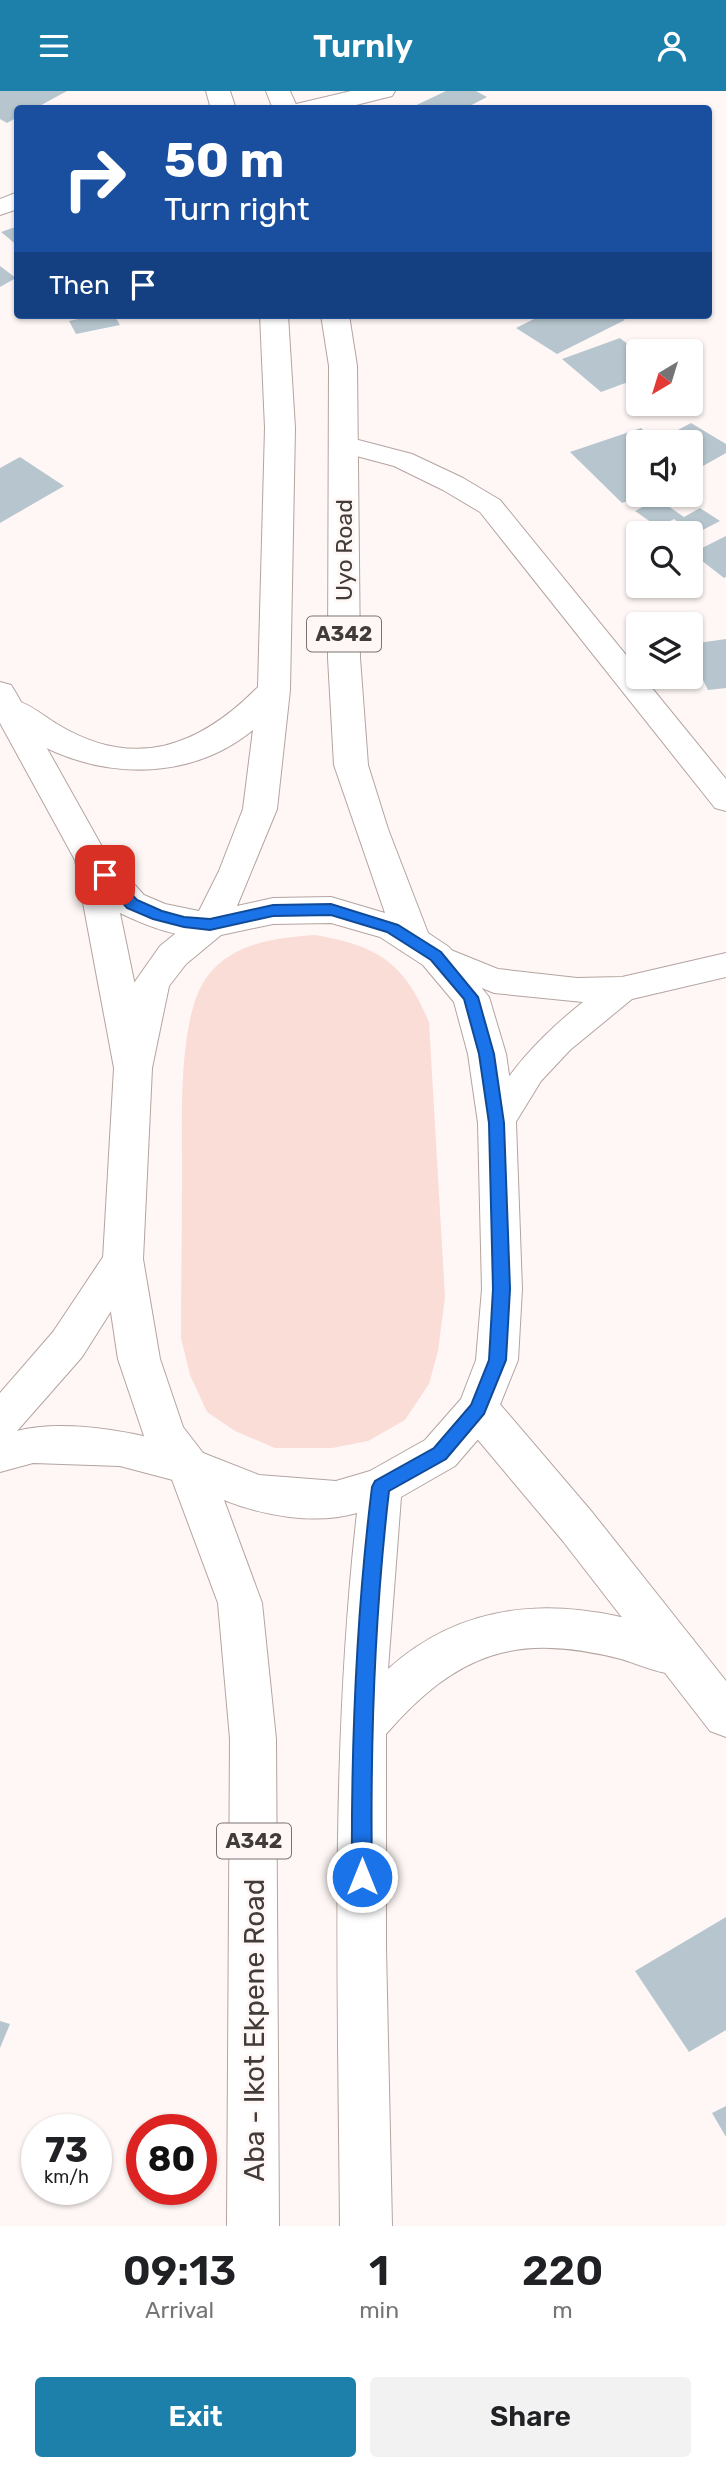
<!DOCTYPE html>
<style>
body{margin:0;font-family:Rubik,sans-serif;background:#f2f2f2;color:#202124;height:100vh;display:flex;flex-direction:column;font-size:26px;white-space:nowrap}
*{box-sizing:border-box;margin:0}
p{font-size:23px;color:#757577}
.icon{flex:none;width:38px;height:38px;fill:none;stroke:currentColor;stroke-width:2;stroke-linecap:round;stroke-linejoin:round}
.map{position:relative;height:2135px;overflow:hidden}
.details{display:flex;flex-direction:column;background:#fff;flex:1}
.details>*{flex:none}
.guide{position:absolute;left:14px;top:14px;width:698px;height:214px;border-radius:7px;box-shadow:0 2px 5px #0004;background:#1a4fa0;color:#fff;overflow:hidden}
.needle{width:46px;rotate:218deg}
.tools{position:absolute;left:626px;top:248px;display:grid;gap:14px}
.tools a{display:grid;place-items:center;width:77px;height:77px;border-radius:7px;background:#fff;box-shadow:0 2px 5px #0004;font-size:35px}
.speed{position:absolute;left:21px;top:2023px;display:flex;gap:14px;font-size:35px;font-weight:700;text-align:center}
.speed>*{display:grid;place-content:center;width:91px;height:91px;border-radius:50%;background:#fff;box-shadow:0 2px 5px #0004;line-height:1}
.speed small{font-size:18px;font-weight:400}
.speed .limit{border:10px solid #d22;background:#fff;color:#111}
.pin{position:absolute;display:grid;place-items:center;width:60px;height:60px;color:#fff;margin:-30px;border-radius:14px;box-shadow:0 4px 10px #0006}
.me{position:absolute;width:77px;margin:-38px;rotate:0deg;stroke-linejoin:round;filter:drop-shadow(0 0 5px #0008)}
.turn{display:flex;align-items:center;gap:24px;height:147px;padding:0 35px;font-size:32px}
.turn .icon{width:91px;height:91px;stroke-width:2.5}
.turn b{display:block;font-size:49px;line-height:60px}
.then{display:flex;align-items:center;height:66px;padding:0 35px;background:#0003;gap:14px;font-size:26px}
.eta{display:flex;justify-content:space-evenly;align-items:center;height:119px;text-align:center}
.eta b{font-size:42px;font-weight:600;line-height:49px}
.action{display:flex;gap:14px;margin-top:auto;padding:14px 35px}
.action a{flex:1;height:80px;border-radius:7px;background:#1d80ab;color:#fff;font-size:28px;font-weight:600;line-height:80px;text-align:center}
.action a+a{background:#f2f2f2;color:#202124}
header{display:flex;justify-content:space-between;align-items:center;height:91px;padding:0 35px;background:#1d80ab;color:#fff;font-size:32px;font-weight:600}
.map>svg:first-child{display:block}
.green{fill:#faddd6}
.building{fill:#b7c6ce}
.lines{fill:none;stroke-linecap:round;stroke-linejoin:round}
.street-casing{stroke:#b4a4a0;stroke-width:2}
.secondary-casing{stroke:#b4a4a0;stroke-width:2}
.highway-casing{stroke:#b4a4a0;stroke-width:2}
.street{fill:#fff;fill-rule:evenodd}
.secondary{fill:#fff;fill-rule:evenodd}
.highway{fill:#fff;fill-rule:evenodd}
.route{fill:#1a73e8;stroke:#114b97;stroke-width:2}
.labels{text-anchor:middle;stroke-width:6;stroke-linejoin:round;paint-order:stroke}
.shield{fill:#fef7f5;stroke:#7a7371;stroke-width:2}
.shield-label{font-size:21px;font-weight:bold;fill:#413b39}
.street-label{font-size:23px;fill:#413b39;stroke:#fef7f5}
.near-street-label{font-size:28px;fill:#413b39;stroke:#fef7f5}
</style>
<header><svg class="icon" aria-label="menu" viewBox="0 0 24 24"><path d="M4 6h16M4 12h16M4 18h16"/></svg>Turnly<svg class="icon" aria-label="person" viewBox="0 0 24 24"><circle cx="12" cy="8" r="4"/><path d="M4 21q1-7 8-7t8 7"/></svg></header>
<div class="map">
<svg width="726" height="2135" viewBox="0 0 726 2135">
<rect width="100%" height="100%" fill="#fef7f5"/>
<path class="green" d="M315 844C378 855 404 871 429 931L445 1206 438 1260 429 1293 405 1329 368 1350 332 1357H275L235 1340 207 1321 190 1284 181 1247C181 1195 182 1144 182 1092 183 1039 175 925 209 883 236 851 276 847 315 844Z"/>
<path class="building" d="M0 0H67L34 18H18V26L7 32 0 28Z
M446 0H476L487 6 464 18H408Z
M18 135V155L1 141Z
M0 175 16 187 0 196Z
M96 224H114L120 234 76 243 69 230Z
M542 224H618L625 229 557 263 516 237Z
M620 247 639 262V287L601 301 562 268Z
M691 332 726 353V362L703 375 691 367V352H667L661 348Z
M641 337 657 352H639V406L622 412 570 361Z
M20 366 64 395 0 432V377Z
M658 408 684 426 700 417 720 430 695 443 674 428 658 436 635 420Z
M726 445V486L724 487 692 462Z
M726 548V597L708 599 691 565V553Z
M726 1826V1939L689 1961 635 1880Z
M0 1930 10 1933 0 1957Z
M726 2015V2046L712 2022Z"/>
<g class="lines">
<g class="street-casing">
<path id="street" d="M18 101V118L0 124V108Z
M343 345 412 363 463 387 500 409 639 580V586H643L726 688V720L715 717 480 421 443 399 394 375 334 359 330 353 334 347Z
M436 853 498 878 577 887 622 886 726 862V886L632 908 570 959 541 990 509 1042 497 1045 485 1042 480 1032C507 981 538 947 583 911L494 902 424 873 420 865 424 857Z"/>
</g>
<g class="secondary-casing">
<path id="secondary" d="M351 0H395L392 5 340 18H293L296 13Z
M0 591 11 594 16 602 105 761 144 804 165 813 223 825 228 834 223 843C191 853 149 836 120 822L152 977 146 987 133 991 120 987 114 977 75 769 0 632Z
M123 1152 137 1157 143 1168 137 1179 82 1266 17 1340C69 1326 153 1344 203 1362L209 1375 203 1388 188 1393 120 1375 33 1372 0 1381V1302L53 1241 109 1157Z
M478 1300 493 1305 592 1421 726 1590V1646L710 1640 562 1449 463 1331 457 1318 463 1305Z"/>
</g>
<g class="highway-casing">
<path id="highway" d="M206 0H230L236 18H211Z
M266 0H290L298 18H273Z
M260 224H288L295 337 290 599 277 718 237 815 273 807 331 806 385 822 334 674 328 567 329 275 321 224H349L357 275 360 567 368 674 388 738 428 842 449 856 489 906 506 963 516 1032 522 1198 518 1269 493 1331 455 1375 401 1406 388 1578C478 1497 587 1508 693 1548L699 1563 693 1578C689 1579 682 1583 678 1583 665 1585 635 1572 621 1568 515 1541 457 1562 386 1643V1857L392 2135H340C338 1897 330 1659 357 1422 315 1434 264 1425 224 1409L262 1512 276 1648 279 2135H227L230 1648 218 1512 171 1386 144 1345 118 1268 103 1168 114 977 134 892 160 855 196 826 219 780 243 718 253 639C197 685 120 689 55 661 35 652 18 639 0 627V610C21 604 40 623 57 633 134 680 199 656 258 596L265 337ZM331 832 380 846 423 874 454 911 468 963 478 1032 482 1198 476 1269 461 1308 425 1349 370 1380 336 1390 259 1384 203 1362 183 1336 160 1268 143 1168 152 977 169 895 186 873 221 844 273 833Z"/>
</g>
<use href="#street" class="street"/>
<use href="#secondary" class="secondary"/>
<use href="#highway" class="highway"/>
</g>
<path class="route" d="M105 779 110 780 137 809 162 820 184 826 210 828 273 814 331 813 398 834 441 861 478 906 494 963 504 1032 510 1198 506 1269 484 1323 446 1368 389 1400C374 1528 370 1657 372 1786L369 1793 362 1796 355 1793 352 1786C351 1655 356 1525 372 1396L375 1390 434 1357 471 1314 489 1269 493 1198 489 1032 479 963 464 908 431 869 387 841 331 824 273 825 210 839 184 836 153 828 127 817 98 784Z"/>
<g class="labels">
<g class="shield">
<rect x="307" y="525.5" width="74" height="35" rx="5"/>
<rect x="217" y="1732.5" width="74" height="35" rx="5"/>
</g>
<g class="shield-label">
<text x="344" y="550">A342</text>
<text x="254" y="1757">A342</text>
</g>
<g class="street-label">
<text transform="translate(344 459) rotate(-90)" y="8">Uyo Road</text>
</g>
<g class="near-street-label">
<text transform="translate(254 1939) rotate(-90)" y="10">Aba - Ikot Ekpene Road</text>
</g>
</g>
</svg>
<div class="tools">
<a><svg class="needle" viewBox="-14 -14 28 28"><path d="M0-13l5 13h-10z" fill="#e53935"/><path d="M0 13l5-13h-10z" fill="#757577"/></svg></a>
<a><svg class="icon" aria-label="sound" viewBox="0 0 24 24"><path d="M4 9h4l5-4v14l-5-4H4zM17 9q2 3 0 6"/></svg></a>
<a><svg class="icon" aria-label="search" viewBox="0 0 24 24"><circle cx="10" cy="10" r="6"/><path d="M15 15l6 6"/></svg></a>
<a><svg class="icon" aria-label="layers" viewBox="0 0 24 24"><path d="M12 4l9 5-9 5-9-5zM3 14l9 5 9-5"/></svg></a>
</div>
<div class="speed"><div>73<small>km/h</small></div><div class="limit">80</div></div>
<div class="pin" style="left:105px;top:784px;background:#d93025"><svg class="icon" aria-label="arrive" viewBox="0 0 24 24"><path d="M6 21V4h12l-3 4 3 4H6"/></svg></div>
<svg class="me" style="left:362px;top:1786px" viewBox="-20 -20 40 40"><circle r="17" fill="#1a73e8" stroke="#fff" stroke-width="3"/><path d="M0-11L8 9 0 5-8 9z" fill="#fff"/></svg>
<div class="guide">
<div class="turn"><svg class="icon" aria-label="right" viewBox="0 0 24 24"><path d="M7 20v-9h11M14 6l5 5-5 5"/></svg><div><b>50 m</b>Turn right</div></div>
<div class="then">Then<svg class="icon" aria-label="arrive" viewBox="0 0 24 24"><path d="M6 21V4h12l-3 4 3 4H6"/></svg></div>
</div>
</div>
<section class="details">
<div class="eta">
<div><b>09:13</b><p>Arrival</p></div>
<div><b>1</b><p>min</p></div>
<div><b>220</b><p>m</p></div>
</div>
<div class="action"><a>Exit</a><a>Share</a></div>
</section>
